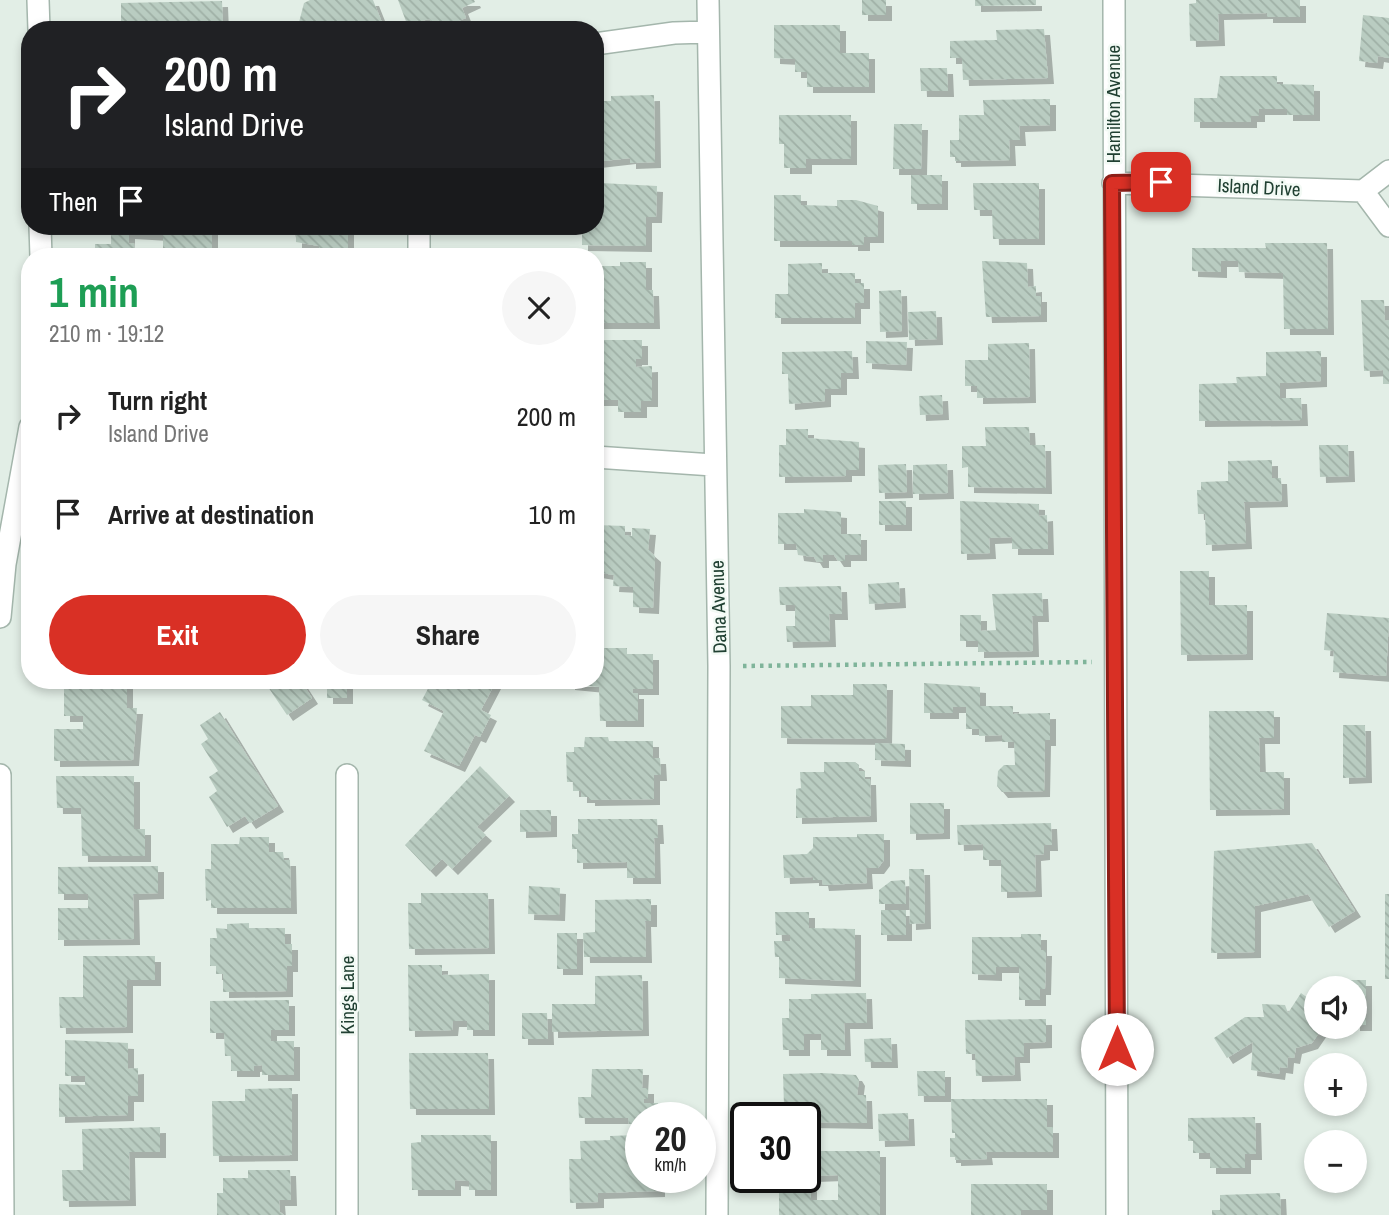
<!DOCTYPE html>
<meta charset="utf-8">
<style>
body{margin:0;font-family:"Archivo Narrow",sans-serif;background:#f6f6f6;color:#222;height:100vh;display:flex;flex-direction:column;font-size:26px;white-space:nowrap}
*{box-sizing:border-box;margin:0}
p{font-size:23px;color:#767676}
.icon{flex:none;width:38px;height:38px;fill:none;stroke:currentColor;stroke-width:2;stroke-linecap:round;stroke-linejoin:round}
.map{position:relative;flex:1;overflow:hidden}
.drawer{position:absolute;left:21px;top:248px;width:583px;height:441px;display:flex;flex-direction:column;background:#fff;border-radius:28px;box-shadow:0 4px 10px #0003}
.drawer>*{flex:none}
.guide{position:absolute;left:21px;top:21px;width:583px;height:214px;border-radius:28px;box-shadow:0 4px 10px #0003;background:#202124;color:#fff;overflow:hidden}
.buttons{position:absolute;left:1304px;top:976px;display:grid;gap:14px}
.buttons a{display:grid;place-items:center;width:63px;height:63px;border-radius:50%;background:#fff;box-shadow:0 4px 10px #0003;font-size:35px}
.speed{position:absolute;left:625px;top:1102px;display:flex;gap:14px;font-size:35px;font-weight:700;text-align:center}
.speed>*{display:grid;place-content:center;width:91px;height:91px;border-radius:50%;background:#fff;box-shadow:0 4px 10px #0003;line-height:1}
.speed small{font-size:18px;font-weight:400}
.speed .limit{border:4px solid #111;border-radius:10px;background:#fff;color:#111}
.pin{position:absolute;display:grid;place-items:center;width:60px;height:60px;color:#fff;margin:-30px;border-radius:14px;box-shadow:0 4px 10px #0006}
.me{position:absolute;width:77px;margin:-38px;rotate:0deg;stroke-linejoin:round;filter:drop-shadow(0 0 5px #0008)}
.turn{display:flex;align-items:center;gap:24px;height:147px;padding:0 28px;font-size:32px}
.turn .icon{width:91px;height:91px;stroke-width:2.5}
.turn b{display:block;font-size:49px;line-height:60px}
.then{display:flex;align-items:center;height:66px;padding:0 28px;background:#0003;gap:14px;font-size:26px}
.round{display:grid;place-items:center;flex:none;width:74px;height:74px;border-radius:37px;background:#f6f6f6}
.headline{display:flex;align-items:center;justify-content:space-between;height:119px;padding:0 28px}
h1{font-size:42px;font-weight:700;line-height:52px;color:#1e9e55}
.primary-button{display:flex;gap:14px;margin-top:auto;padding:14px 28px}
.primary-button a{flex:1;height:80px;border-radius:42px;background:#d93025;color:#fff;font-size:28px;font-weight:700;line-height:80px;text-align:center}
.primary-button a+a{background:#f6f6f6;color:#222}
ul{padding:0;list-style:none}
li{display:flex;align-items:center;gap:21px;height:98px;padding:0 28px}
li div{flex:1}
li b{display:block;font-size:26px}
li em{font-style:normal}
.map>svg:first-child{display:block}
.building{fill:url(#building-back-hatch);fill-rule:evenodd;filter:url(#shadow)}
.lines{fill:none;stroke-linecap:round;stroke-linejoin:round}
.minor-casing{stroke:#a4b6ac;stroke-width:24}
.path{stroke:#7fb49a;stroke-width:4.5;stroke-dasharray:3.5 5;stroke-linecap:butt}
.minor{stroke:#fff;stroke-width:21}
.route-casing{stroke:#8d1f18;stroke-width:18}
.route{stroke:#d93025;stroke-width:12}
.labels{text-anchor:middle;stroke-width:5;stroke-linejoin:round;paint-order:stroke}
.street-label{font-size:19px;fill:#204032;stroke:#f3faf5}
</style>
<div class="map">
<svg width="1389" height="1215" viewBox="0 0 1389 1215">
<defs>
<pattern id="building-back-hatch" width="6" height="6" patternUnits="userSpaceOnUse" patternTransform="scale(1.75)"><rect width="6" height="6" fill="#b9ccc1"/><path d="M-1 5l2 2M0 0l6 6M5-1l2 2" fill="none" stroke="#9fb0a6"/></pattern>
<filter id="shadow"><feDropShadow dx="6" dy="6" stdDeviation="0" flood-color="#0004"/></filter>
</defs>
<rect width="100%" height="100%" fill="#e2eee6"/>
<path class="building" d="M310 0H373L385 30H297L304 3Z
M398 0H474L475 2 462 8 466 18 434 30 430 19 407 24Z
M862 0H886V15H862Z
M975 0H1036V5L975 6Z
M1196 0H1300V17H1267V13L1218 14 1219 40 1190 41 1189 4 1196 3Z
M222 1 223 26H212V30H121V3Z
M1363 15 1389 18V58L1378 56 1377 63 1359 61Z
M774 25H840V53H869V87H807V72H795V59L774 58Z
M1044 29 1048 78 963 80 962 58H950V41L997 40 996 30Z
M920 68H947L948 91H921Z
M1220 76H1277V84L1314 85V115H1287V109H1259V116H1251V122H1194V98H1217Z
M654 95 655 162 630 163V158L595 162V101H611V96Z
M1050 99V125L1019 126 1020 140H1009L1010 160 955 161V157H950V140H959V115H984L983 100Z
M779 115H851V159H806V168H784V144H779Z
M894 124H922L921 169H893Z
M911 175H942V204H911Z
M601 183 657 186 656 217H646V246L582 245V226H595V189H600Z
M973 183H1039V239H993L992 210H974Z
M774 195H801V205L837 206V200H856L878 206V237H864V245H852V241H774Z
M111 226H212V254L210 257H163V235L129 233V244L134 243 135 257H95V244H111Z
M289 226H348V251L319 252V246L296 242V232H290Z
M1265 243H1327L1328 329H1284L1283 273 1239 272 1238 261H1221V272L1192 271V248H1266Z
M982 261 1027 263 1028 287 1036 286V296H1041V316L986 317Z
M620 262H646V290H653L654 323H595V266H620Z
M822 263V273H855V283H864V303H855V318H775V294H788V264Z
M901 290 902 331 880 332 879 291Z
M1361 300H1384L1385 321 1389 320V384H1383V370L1364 371Z
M936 311 937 339 909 340 908 312Z
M595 340H642V359H636V367L652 366V401H641V412H618V400H595Z
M866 341 907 342 906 365 866 363Z
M1029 343 1030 397 977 398V386H965V360H988V344Z
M852 351 853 373H841V389H825V401L789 404 788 374H782V352Z
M1321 351V381L1280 383V398H1301L1302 420 1199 421V384L1237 383 1236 377 1266 376V352Z
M942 395 943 414 920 415 919 396Z
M985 427H1029L1030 445H1045L1046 488 968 487V467L962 468V446H986Z
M786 429H808V438L859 442V470H846V476L779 477V445H786Z
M1319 445H1348L1349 476 1320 477Z
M1272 460V478H1281L1282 501 1244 502 1246 543 1206 545 1205 514H1198L1197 490H1201V482L1228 481V461Z
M906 464 907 492 879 493 878 465Z
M947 464 948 493 913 494V465Z
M879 501H906V525H879Z
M960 501 1039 504V516L1047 515 1048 549H1012V537L989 538 990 553 961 554Z
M804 509 841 512V534H861V555H845V561H838L834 555H823V562H817L814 557 798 555 796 544H778V513H804Z
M595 525 625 526V535L632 536V528L650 529 648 550 655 556 653 608 633 607V587L613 586 614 575 596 572Z
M1180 571H1209V605H1247V654L1181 655Z
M899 582 900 602 869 604 868 584Z
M841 586 842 614H829L830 641 787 642 786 626H795V605H780L779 587Z
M1042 593 1043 616H1032L1033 651 978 652V641H960V615H981V631L996 630 992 594Z
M1327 613 1389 618 1386 676 1333 672 1334 651 1324 650Z
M595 648H627V654H653V689H633V693H638V721H600L599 687 569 684V681H595Z
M64 681H127V708H137L133 760 54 761V729H83V716H64Z
M264 681H301L312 698 287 715Z
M327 681H347V698H327Z
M432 681 495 683 481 710 491 715 480 737 475 735 459 766 424 751 444 711 422 700Z
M924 683 980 687V706H1013V714L1050 713V740H1045L1044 791 1002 792 997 786 998 771 1004 765H1015L1014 742H1002V735L979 736V729H966V707H953V713H924Z
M853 684H887L886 739 781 738V706H811V695H853Z
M1209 711H1274V738H1259L1260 772H1284V809L1210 810Z
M220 712 278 806 250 823 245 816 227 827 209 797 217 791 209 777 218 771 201 744 208 739 200 725Z
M1343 725H1365L1366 777 1343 778Z
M585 737H608L609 741H653V758H660L661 775H654V799L589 800V797H581V791H573V782H567L566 752H574V747H584Z
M875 743 905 744V761L875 760Z
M824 762H855L859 765V771H865V779H870L871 816 796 818V789L801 788 800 772H824Z
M480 766 509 796 477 827 486 835 452 869 442 859 430 871 405 845Z
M56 776H134V829H145V856H82L81 808H57Z
M910 803H944V833L910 834Z
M520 810H551V831L520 832Z
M578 819H657L658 838H654L655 878H627V862L577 863V849H572V834H578Z
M1051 823 1052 845H1044V854L1035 855 1036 891 1001 892V860H983V844L958 845 957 825Z
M857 834H884V860L878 868H866L867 883 823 885 822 880H813V877L784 878 783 855 807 854 813 848V837H857Z
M240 837H269V852H283L284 860H290L291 908H211V900L206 901 205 869H211V844H239Z
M1312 843 1355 911 1329 927 1308 894 1255 906V952L1211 953 1214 851Z
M158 866V893L133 894 134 939 58 940V908H88V894H58V867Z
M909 869H924L925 923 910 924Z
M905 880 906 904H879V890L891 881Z
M529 886 560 888 559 915 528 914Z
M421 893H488L489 948 409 949 408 903H421Z
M1385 894H1389V979H1385Z
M651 899V921H645L646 957H584L583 933 595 932V900Z
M881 910H906V935H881Z
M775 912H809V928L855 929V981L779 978V957H775L774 941H790V935H776Z
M249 923V928H285V944H292V966H287V991L223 992V974H216V966H210V938H217L216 928 227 929V924Z
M557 933H577V969H557Z
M1021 934H1041V950H1046L1045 989H1040V1000H1019V967H996V975L972 974V937H1021Z
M83 956H155V980H127V1027L60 1028 59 997H83Z
M408 965H442V975L489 974V1030H467V1021H453L452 1030 409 1031Z
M642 975 643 1030 552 1032V1004H595V976Z
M1341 980H1366V1025H1354V989H1341Z
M866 993 867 1023H844L845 1050H821V1034H804V1050H783L782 1018H789V999H811V994Z
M1301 993 1316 1004V1027H1323L1312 1043 1296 1048 1294 1058 1288 1057 1287 1068 1280 1067 1279 1074 1251 1070 1253 1042 1227 1058 1214 1038 1245 1017H1264L1262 1004 1285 1005 1288 1013Z
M289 1000V1030H271V1041H294V1075H262V1065L254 1066V1071H231V1056H225L224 1033H210V1001Z
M522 1013H547L548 1039H522Z
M1046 1019V1042L1024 1043V1057H1014L1015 1075 976 1076 975 1054H966L965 1020Z
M891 1038 892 1062H865L864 1039Z
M65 1040 128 1043V1069L138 1068V1096H128V1115L59 1117V1084L85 1085V1076H65Z
M409 1053H488L489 1109H410Z
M592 1069H643L642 1088H648V1099H644V1103H658V1118H640V1124H629L628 1118H579L578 1097H591Z
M917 1071H945V1096H918Z
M822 1073 856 1075 859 1080 857 1095H866L867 1123 805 1122 804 1106H784L783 1074Z
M292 1088V1155L213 1156 212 1101H245V1089Z
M951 1099H1047V1127H1053V1152H986L987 1159 955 1160V1157H950V1138H955V1133H952Z
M908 1113 909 1140 879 1141 878 1114Z
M1255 1117 1256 1154H1245V1168H1210V1153H1193V1141H1188V1118Z
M160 1127V1152H129L130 1200 63 1201 62 1170H83L82 1129Z
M421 1135H491V1190H469V1181L455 1180V1190H412L411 1143 421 1142Z
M636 1135 640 1178H659V1191L598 1193V1202L570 1203 569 1159H581L580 1141 610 1140V1136Z
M805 1151H880V1215H779V1185H785V1178H805ZM838 1175V1200H811V1176Z
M248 1170H290L291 1200H279L280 1212 284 1215H217V1193H223V1178H248Z
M971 1184H1047V1210H1021V1215H971Z
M1280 1193 1281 1215H1212V1210H1220V1195Z"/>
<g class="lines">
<g class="minor-casing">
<path id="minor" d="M38 0 39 30
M708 0 719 666 717 1215
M1114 0 1117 1215
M595 44 674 33 707 32
M1113 183 1363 191 1389 171
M1363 191 1389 226
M40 226 41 257
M419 226V257
M595 457 713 465
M0 617 5 564 30 427
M0 775 3 1215
M347 775V1215"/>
</g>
<path class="path" d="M743 666 1092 662"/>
<use href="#minor" class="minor"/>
</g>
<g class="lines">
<g class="route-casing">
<path id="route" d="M1117 1049 1112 183 1161 182"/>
</g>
<use href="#route" class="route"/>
</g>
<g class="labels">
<g class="street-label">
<text transform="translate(1113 104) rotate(-90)" y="7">Hamilton Avenue</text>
<text transform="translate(1259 187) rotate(3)" y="7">Island Drive</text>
<text transform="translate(718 607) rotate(-92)" y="7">Dana Avenue</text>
<text transform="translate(347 995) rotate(-90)" y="7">Kings Lane</text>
</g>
</g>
</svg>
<div class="buttons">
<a><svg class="icon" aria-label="sound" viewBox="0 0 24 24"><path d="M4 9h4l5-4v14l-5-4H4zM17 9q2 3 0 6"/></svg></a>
<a>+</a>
<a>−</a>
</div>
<div class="speed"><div>20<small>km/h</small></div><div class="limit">30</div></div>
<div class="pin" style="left:1161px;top:182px;background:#d93025"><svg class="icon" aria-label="arrive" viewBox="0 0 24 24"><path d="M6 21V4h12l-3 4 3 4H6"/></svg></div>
<svg class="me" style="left:1117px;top:1049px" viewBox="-20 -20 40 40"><circle r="19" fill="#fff"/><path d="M0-13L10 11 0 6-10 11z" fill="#d93025"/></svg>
<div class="guide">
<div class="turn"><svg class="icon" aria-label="right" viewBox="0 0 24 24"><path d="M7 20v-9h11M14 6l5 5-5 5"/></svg><div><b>200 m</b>Island Drive</div></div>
<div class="then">Then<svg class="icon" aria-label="arrive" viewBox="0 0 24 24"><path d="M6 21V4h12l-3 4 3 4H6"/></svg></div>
</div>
<section class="drawer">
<div class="headline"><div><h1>1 min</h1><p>210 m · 19:12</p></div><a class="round"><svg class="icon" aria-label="close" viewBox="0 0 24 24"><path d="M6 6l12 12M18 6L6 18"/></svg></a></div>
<ul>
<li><svg class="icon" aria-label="right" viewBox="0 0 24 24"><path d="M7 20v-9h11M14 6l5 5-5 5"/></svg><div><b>Turn right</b><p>Island Drive</p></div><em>200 m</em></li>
<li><svg class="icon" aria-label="arrive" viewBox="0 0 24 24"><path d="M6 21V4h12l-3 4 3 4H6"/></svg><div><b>Arrive at destination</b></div><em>10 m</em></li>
</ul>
<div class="primary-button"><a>Exit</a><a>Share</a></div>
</section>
</div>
